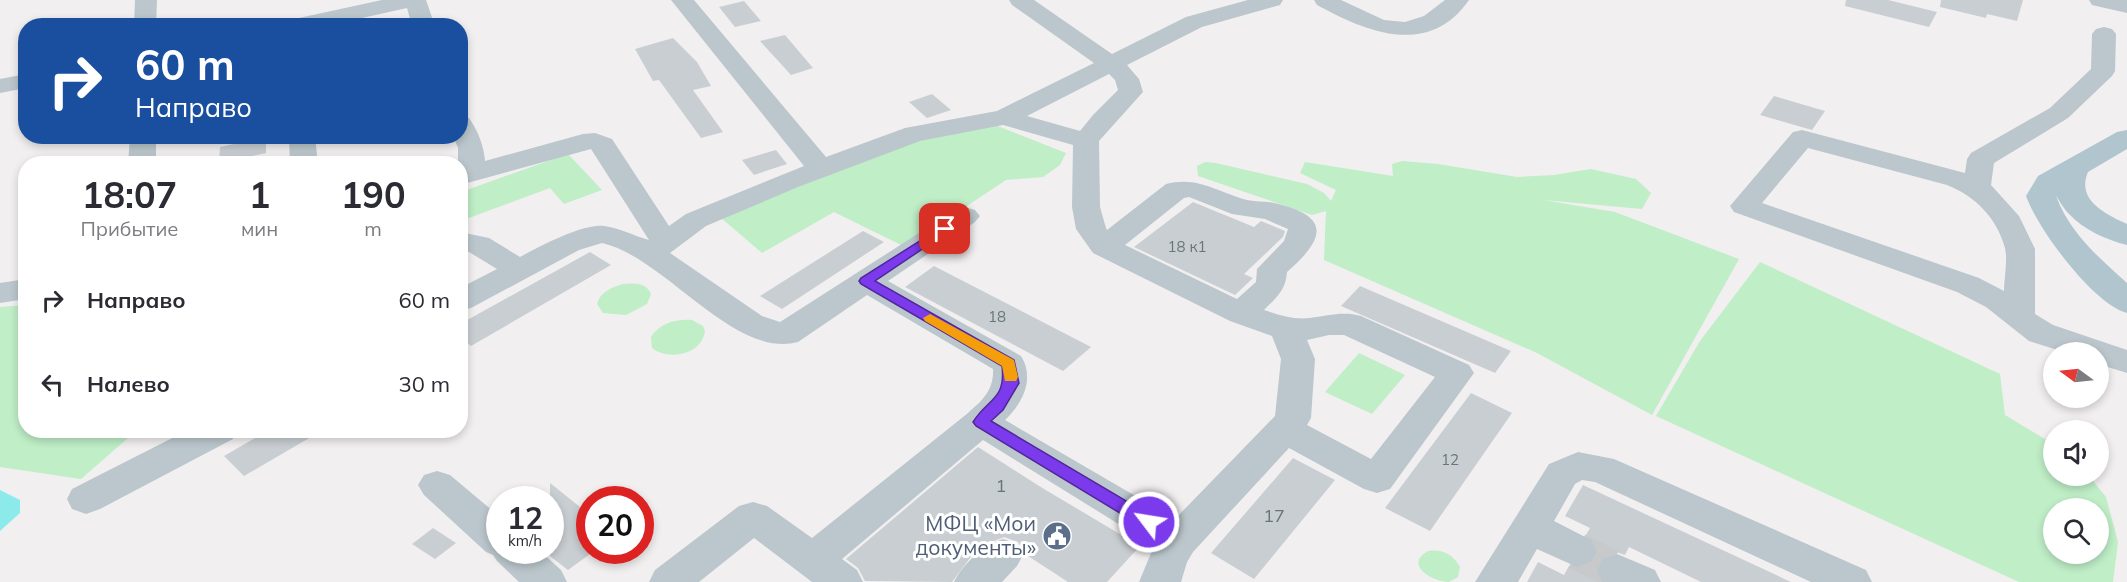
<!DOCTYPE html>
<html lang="ru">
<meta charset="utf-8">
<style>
body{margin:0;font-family:Mulish,sans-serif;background:#f7f7f7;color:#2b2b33;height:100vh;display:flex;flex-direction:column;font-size:22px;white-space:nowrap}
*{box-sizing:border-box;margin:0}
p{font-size:20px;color:#7c7c81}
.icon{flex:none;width:33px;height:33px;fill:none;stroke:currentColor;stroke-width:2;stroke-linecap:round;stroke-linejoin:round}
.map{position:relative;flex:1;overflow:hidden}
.sheet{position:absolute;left:18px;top:156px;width:450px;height:282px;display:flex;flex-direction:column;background:#fff;border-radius:24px;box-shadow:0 3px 9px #0003}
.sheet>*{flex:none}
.hud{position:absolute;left:18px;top:18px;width:450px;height:126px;border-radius:24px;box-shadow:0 3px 9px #0003;background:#1a4fa0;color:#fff;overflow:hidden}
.needle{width:39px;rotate:285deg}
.buttons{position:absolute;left:2043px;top:342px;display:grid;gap:12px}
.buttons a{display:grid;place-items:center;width:66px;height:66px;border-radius:50%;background:#fff;box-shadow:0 3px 9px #0003;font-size:30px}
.speed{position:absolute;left:486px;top:486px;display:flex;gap:12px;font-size:30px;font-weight:700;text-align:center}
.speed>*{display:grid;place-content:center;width:78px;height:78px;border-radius:50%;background:#fff;box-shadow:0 3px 9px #0003;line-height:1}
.speed small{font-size:15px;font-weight:400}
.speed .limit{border:9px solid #d22;background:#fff;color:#111}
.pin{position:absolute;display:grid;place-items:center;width:51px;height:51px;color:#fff;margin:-26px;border-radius:12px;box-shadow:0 3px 9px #0006}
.me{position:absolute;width:66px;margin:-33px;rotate:301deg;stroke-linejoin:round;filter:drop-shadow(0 0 4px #0008)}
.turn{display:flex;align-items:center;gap:21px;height:126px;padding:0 18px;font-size:27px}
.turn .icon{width:78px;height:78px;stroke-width:2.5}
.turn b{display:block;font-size:42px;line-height:51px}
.eta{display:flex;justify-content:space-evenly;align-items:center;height:102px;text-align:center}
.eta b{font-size:36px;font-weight:700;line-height:42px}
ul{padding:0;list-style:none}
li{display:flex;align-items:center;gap:18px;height:84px;padding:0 18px}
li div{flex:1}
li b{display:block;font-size:22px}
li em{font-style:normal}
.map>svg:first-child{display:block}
.green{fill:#bfeec7;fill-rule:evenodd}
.water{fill:#8deaea}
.building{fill:#c9ced2}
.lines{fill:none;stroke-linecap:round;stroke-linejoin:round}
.minor-tunnel{stroke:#c8c9cb;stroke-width:37;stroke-dasharray:37 19;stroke-linecap:butt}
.minor{fill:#bbc7cc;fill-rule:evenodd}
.major{fill:#b0c5ce;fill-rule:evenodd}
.route{fill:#7c3aed;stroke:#51269a;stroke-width:1.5}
.slow{fill:#f59e0b}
.labels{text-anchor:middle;stroke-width:6;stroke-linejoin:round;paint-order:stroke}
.number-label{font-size:15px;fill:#68757a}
.near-number-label{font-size:18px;fill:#68757a}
.near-service-label{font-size:21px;fill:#4e5e75;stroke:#fff;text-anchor:end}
</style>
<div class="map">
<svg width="2127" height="582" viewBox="0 0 2127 582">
<rect width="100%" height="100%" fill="#f2eff0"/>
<path class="green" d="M995 125 1066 153 1060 165 1043 177 1006 180 905 247 834 212 762 253 720 217 910 143Z
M568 154 602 190 564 204 550 188 461 221V192Z
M1402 161 1438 164 1517 177 1554 175 1591 169 1636 179 1651 193 1642 209 1543 200 1615 212 1739 259 1652 415 1537 353 1324 260 1326 211 1312 215 1198 176 1197 166 1205 162 1216 163 1307 184 1324 193 1331 201 1336 190 1300 173 1305 162 1393 176 1392 164Z
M1760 262 2000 374 2005 415 2053 444 2054 476H2089L2106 497 2118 542 2113 582H2019L1656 416 1700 341ZM2054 508H2098V554H2054Z
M623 284C634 283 646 282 651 294L647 304 626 315 603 313 597 304C600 292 612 287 623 284Z
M25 305 26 430 136 431 81 479 0 467V307Z
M692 320 703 326 705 331C702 355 668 361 652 348L651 337C660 323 676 319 692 320Z
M1359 353 1405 375 1372 414 1325 392Z
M1428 551C1442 549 1453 554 1460 567L1458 577 1449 582C1433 582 1403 565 1428 551Z"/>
<path class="water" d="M0 490 20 500V513L0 531Z"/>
<path class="building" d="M1846 0H1888L1937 12 1929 27 1845 6Z
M1941 0H2023L2017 21 1987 14 1986 18 1940 7Z
M744 1 761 21 735 27 719 7Z
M785 35 813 68 791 75 760 41Z
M673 38 697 62 711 86 693 90 723 132 701 138 659 80 653 81 635 49Z
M932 94 951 110 927 118 909 102Z
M1774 96 1825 111 1812 130 1760 115Z
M266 137V153L219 164 220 147Z
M776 150 787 164 754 175 742 160Z
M1193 202 1254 227 1261 221 1285 231 1283 237 1244 274 1253 278 1235 295 1134 247Z
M863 231 884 242 782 309 760 296Z
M590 252 611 265 471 346 460 338V324Z
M934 266 1091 347 1063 371 905 287Z
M1360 286 1511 351 1495 373 1341 306Z
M1471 393 1512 413 1430 531 1385 508Z
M269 430H323L244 476 224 456Z
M978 447 1044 489 1140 546 1107 582H1068L1025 554 1018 542 1004 537 987 544 973 554 952 582 865 581 858 568 846 559Z
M1293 458 1335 480 1254 579 1211 553Z
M550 483 590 515V554L568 570 550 556Z
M1583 485 1791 582H1701L1629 547 1625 555 1616 552 1601 558 1595 570 1600 582H1527L1538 562 1564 575 1569 566 1578 569 1593 563 1599 550 1593 539 1586 535 1590 528 1565 516Z
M433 528 456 543 435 559 412 544Z"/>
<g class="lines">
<path class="minor-tunnel" d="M1577 551 1617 571"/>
<path class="minor" d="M135 0H157L156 26H134Z
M382 0H426L435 26H412L407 8 326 26H282L285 21Z
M671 0H694L826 157 905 128 997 111 1094 63 1012 5 1009 0H1034L1112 54 1186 17 1248 0H1283L1280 5 1202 27 1127 65 1139 79 1143 92 1099 141 1100 207 1106 228 1107 230 1166 184C1199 176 1216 192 1247 200 1256 202 1265 201 1274 203 1331 216 1326 238 1287 272 1286 290 1276 298 1264 310 1279 315 1293 320 1310 318 1328 316 1342 311 1361 316L1469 365 1474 373 1390 489 1377 493 1364 489 1289 448 1193 552 1187 562 1181 582H1139L1154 546 983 440 842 559 857 570 863 582H812L754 538 699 582H649L655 570 739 506 753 502 767 506 812 538 968 413C983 400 994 390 993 369L867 295 798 342C733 359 665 257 602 243L579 250 471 308 460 311V288L497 269 469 252 460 250V232L489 238 520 257C539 247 583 223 604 226 620 228 634 236 649 240L591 149 460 185V164H458V148L453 136H460V116L469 118C478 131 484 146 485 161L583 134 595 133 612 139 669 226 686 214 804 166ZM1109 74 1115 80 1118 90 1093 115 1080 131 1027 116ZM1003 125 1073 145 1072 207 1076 229 1093 253 1230 321 1272 336 1281 359 1275 416 1175 519 1005 420C1023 403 1035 378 1021 356L888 281 975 222 980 216 975 210 965 207 955 210 780 322 762 316 670 253 706 226 798 187 920 141ZM1189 197 1232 214 1265 219 1288 229 1284 241 1257 269 1256 282 1237 299 1125 245 1184 198ZM1329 335H1344L1435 377 1371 459 1307 425 1311 418 1315 359 1307 340Z
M1314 0H1341L1384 20 1405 22 1424 16 1445 0H1469C1429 58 1366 32 1317 5Z
M2089 0H2127V13L2092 5Z
M2104 27 2112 29 2116 34 2115 71 2112 76 2068 118 1994 163 1991 185 2019 216 2035 249V314L2053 325 2127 350V373L2098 364V352H2064L2029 341 1986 307 1957 292 1734 212 1730 206 1793 132 1802 130 1965 173 1967 159 1971 153 2050 108 2091 69 2092 34 2096 29ZM1808 148 1947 185C1975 196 1997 218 2005 248 2008 261 2004 278 2004 291L1979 278 1762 203Z
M26 74V88L0 93V79Z
M130 136H156V164H128Z
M289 136H315L318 164H290Z
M26 279V299L0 303V283Z
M188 430H238L233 439 100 509 86 514 72 509 67 499 72 489Z
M1578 452 1614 459 1866 570 1872 582H1811L1595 482 1582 480 1575 484 1554 521 1591 540 1597 551 1591 562 1577 567 1537 549 1518 582H1475L1549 464Z
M437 471 450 475 500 517V550H539L561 570 567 582H519L497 561 493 555 486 552 424 495 418 485 424 475Z
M1003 539 1017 544 1023 555 1017 566 1002 582H954C964 563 982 546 1003 539Z
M1617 554 1655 570 1661 582H1602L1597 571 1603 559Z"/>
<path class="major" d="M2127 130V149L2088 172C2076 200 2105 214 2127 224V245C2107 240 2084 230 2069 214 2064 209 2059 200 2056 196 2070 233 2098 257 2127 283V313C2093 304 2038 229 2026 196L2038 176 2117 132Z"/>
</g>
<path class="route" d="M945 225 949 226 951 229 949 231 875 281 1014 360 1019 383 1003 410 991 421 1155 518 1157 522 1155 527 1149 529 1143 527 976 426 973 422C988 398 1006 400 1002 366L861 284 859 281 861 278Z"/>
<path class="slow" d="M930 314 1014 360 1018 377 1016 381H1005L1002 366 925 321 923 318Z"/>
<defs>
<g id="civic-disc" transform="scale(1.5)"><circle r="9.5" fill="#5c6f8a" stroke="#fff"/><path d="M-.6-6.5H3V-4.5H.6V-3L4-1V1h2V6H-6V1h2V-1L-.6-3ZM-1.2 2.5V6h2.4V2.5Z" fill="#fff"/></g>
</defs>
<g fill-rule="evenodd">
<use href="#civic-disc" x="1057" y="536"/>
</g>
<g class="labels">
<g class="number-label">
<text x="1187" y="252">18 к1</text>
<text x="997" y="322">18</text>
<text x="1450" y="465">12</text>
</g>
<g class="near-number-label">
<text x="1001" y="492">1</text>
<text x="1274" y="522">17</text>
</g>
<g class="near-service-label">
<text x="1036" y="531">МФЦ «Мои<tspan x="1036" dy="24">документы»</tspan></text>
</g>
</g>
</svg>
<div class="buttons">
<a><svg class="needle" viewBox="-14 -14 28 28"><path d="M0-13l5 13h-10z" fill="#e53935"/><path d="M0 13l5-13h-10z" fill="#7c7c81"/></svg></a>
<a><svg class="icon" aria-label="sound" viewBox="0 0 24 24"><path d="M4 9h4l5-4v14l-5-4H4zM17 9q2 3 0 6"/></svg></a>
<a><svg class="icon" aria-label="search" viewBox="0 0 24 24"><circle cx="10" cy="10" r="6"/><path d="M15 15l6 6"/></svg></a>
</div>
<div class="speed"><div>12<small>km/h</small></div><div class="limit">20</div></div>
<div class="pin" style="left:945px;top:229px;background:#d93025"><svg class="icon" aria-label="arrive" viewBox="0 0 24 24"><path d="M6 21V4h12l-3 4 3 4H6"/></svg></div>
<svg class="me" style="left:1149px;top:522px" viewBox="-20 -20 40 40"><circle r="17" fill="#7c3aed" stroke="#fff" stroke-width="3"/><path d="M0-11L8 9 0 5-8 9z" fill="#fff"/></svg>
<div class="hud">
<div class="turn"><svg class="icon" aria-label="right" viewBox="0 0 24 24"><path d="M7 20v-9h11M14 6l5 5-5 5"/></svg><div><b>60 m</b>Направо</div></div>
</div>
<section class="sheet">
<div class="eta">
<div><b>18:07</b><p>Прибытие</p></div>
<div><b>1</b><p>мин</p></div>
<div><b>190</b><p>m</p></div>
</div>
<ul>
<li><svg class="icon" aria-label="right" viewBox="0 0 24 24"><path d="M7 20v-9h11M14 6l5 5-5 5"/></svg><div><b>Направо</b></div><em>60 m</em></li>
<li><svg class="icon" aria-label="left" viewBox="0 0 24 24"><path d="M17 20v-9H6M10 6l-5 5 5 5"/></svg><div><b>Налево</b></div><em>30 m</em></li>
</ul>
</section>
</div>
